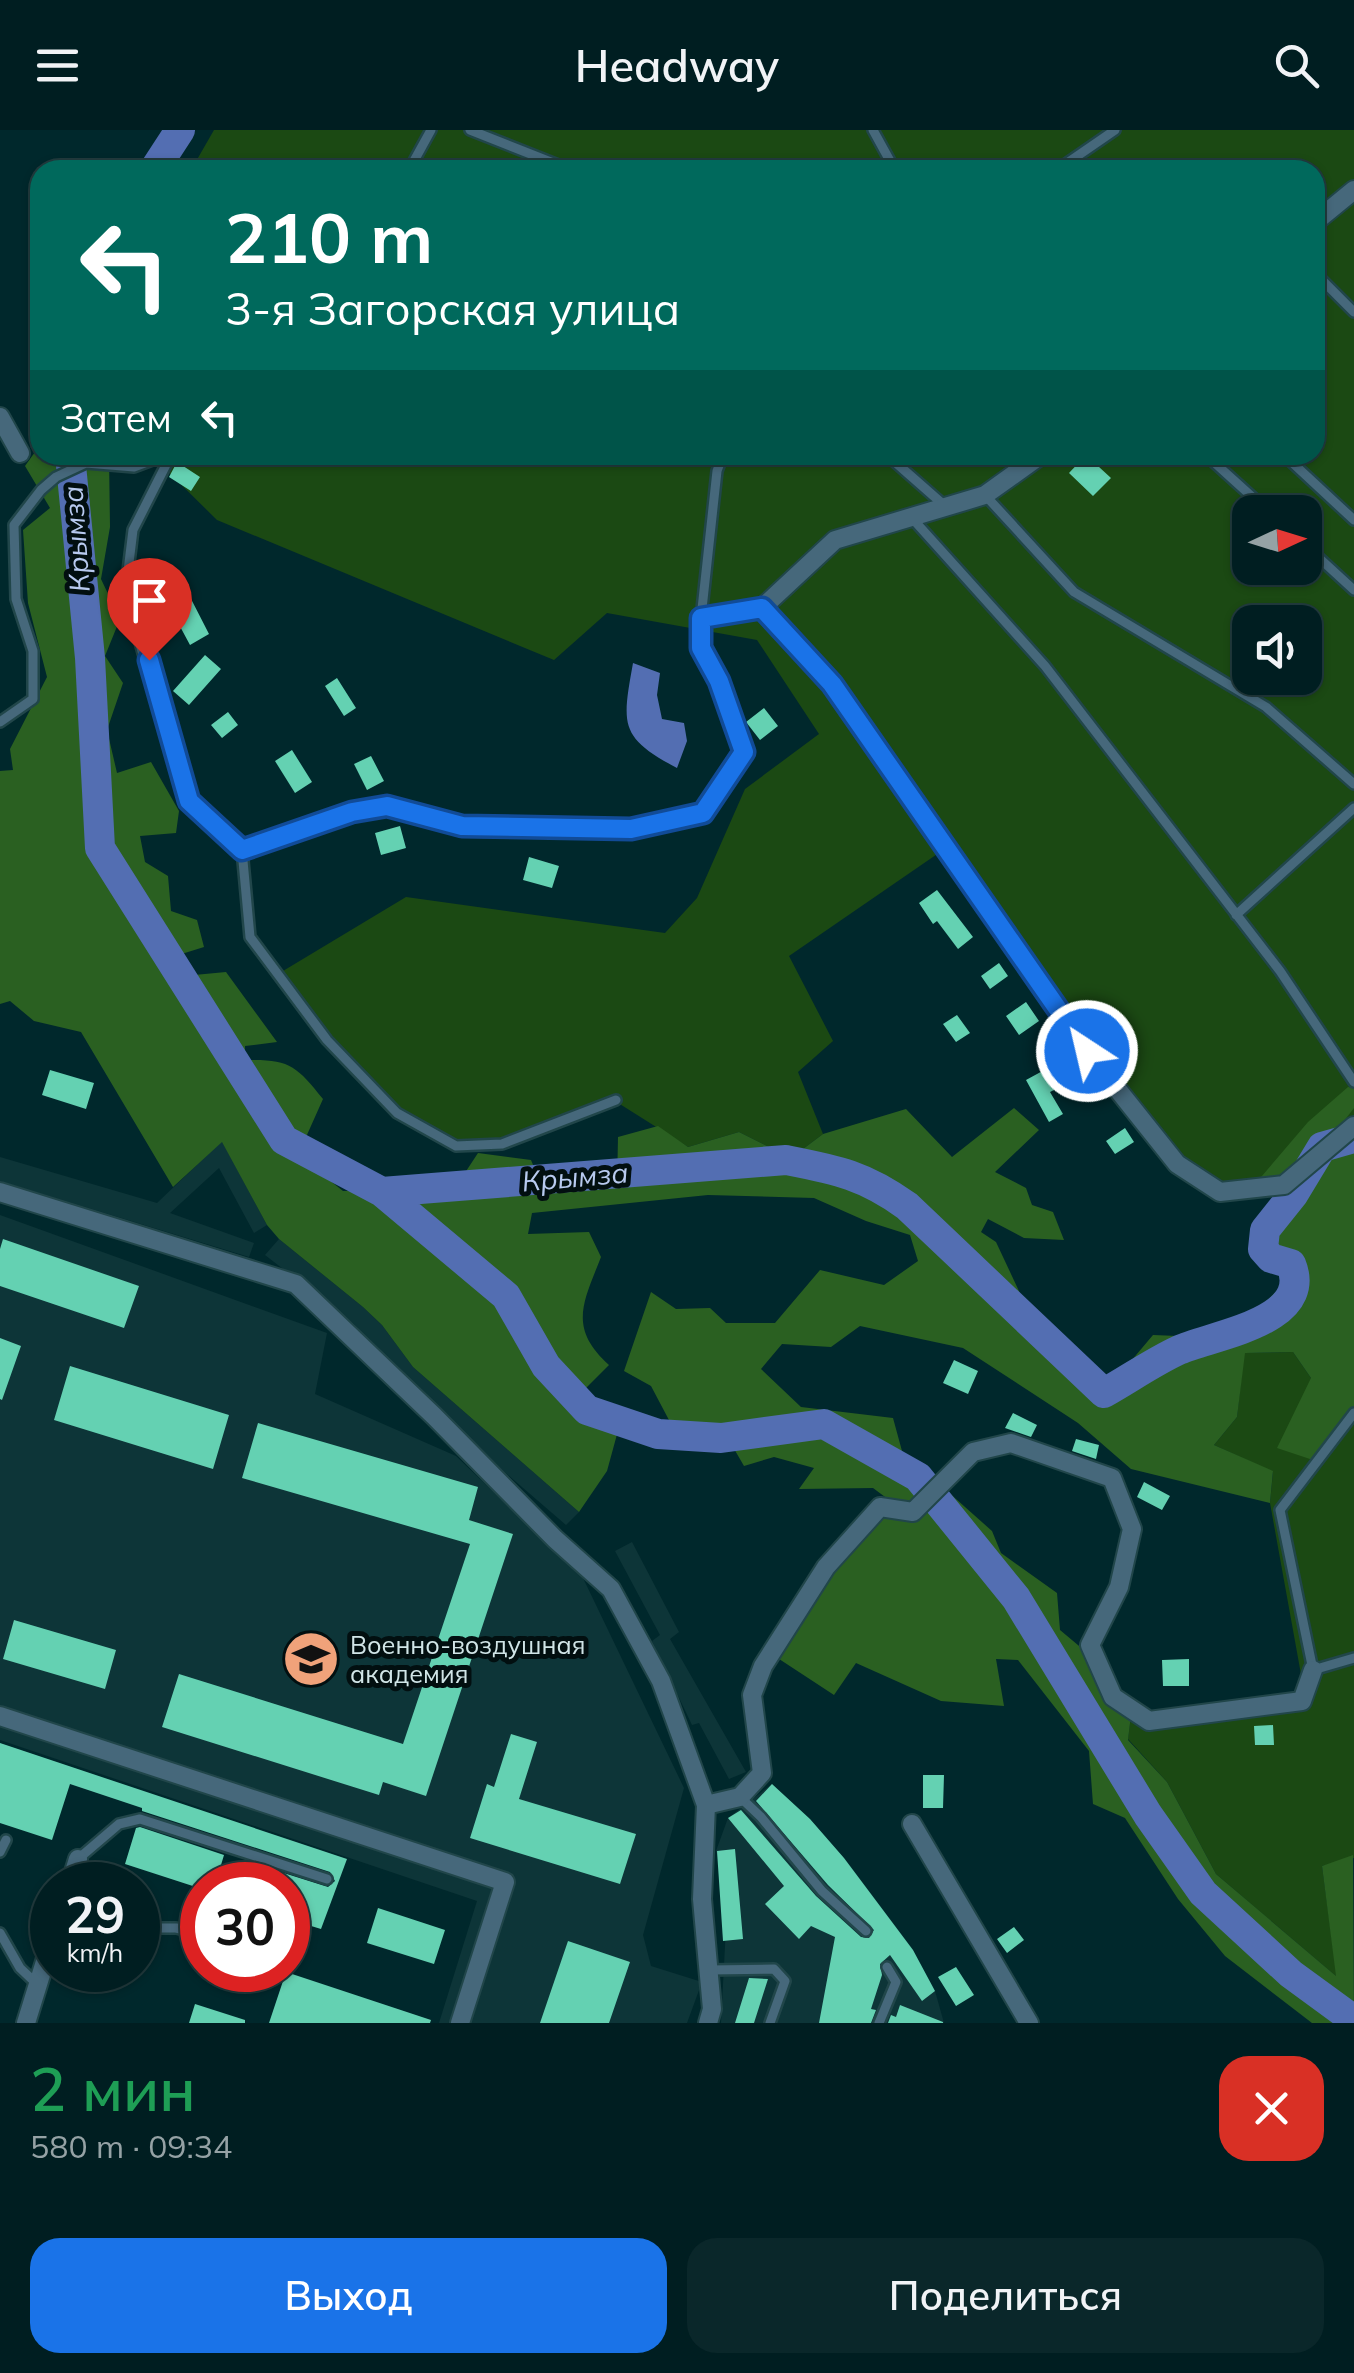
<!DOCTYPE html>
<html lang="ru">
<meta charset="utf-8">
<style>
body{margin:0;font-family:Mulish,sans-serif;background:#0a272a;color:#f1f3f6;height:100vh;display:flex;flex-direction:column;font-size:38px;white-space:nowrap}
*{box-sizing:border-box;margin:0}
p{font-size:32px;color:#95a2a5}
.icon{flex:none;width:55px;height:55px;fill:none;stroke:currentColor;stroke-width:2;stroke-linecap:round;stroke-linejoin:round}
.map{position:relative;height:1893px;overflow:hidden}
.panel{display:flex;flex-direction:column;background:#001e21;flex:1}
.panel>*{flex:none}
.top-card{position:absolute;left:30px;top:30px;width:1295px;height:305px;border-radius:30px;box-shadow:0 2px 8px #0004,0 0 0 2px #223c3f;background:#00695c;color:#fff;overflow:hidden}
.needle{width:65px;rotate:86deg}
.tools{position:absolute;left:1232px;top:365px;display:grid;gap:20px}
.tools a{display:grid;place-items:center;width:90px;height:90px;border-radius:20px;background:#001e21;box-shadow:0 2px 8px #0004,0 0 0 2px #223c3f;font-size:50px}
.speed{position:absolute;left:30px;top:1732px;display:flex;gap:20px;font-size:50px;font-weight:700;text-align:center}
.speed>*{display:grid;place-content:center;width:130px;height:130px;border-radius:50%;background:#001e21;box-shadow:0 2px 8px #0004,0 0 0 2px #223c3f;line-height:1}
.speed small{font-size:25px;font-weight:400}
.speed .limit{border:15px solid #d22;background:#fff;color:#111}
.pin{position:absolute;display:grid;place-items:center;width:85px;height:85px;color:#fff;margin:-102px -42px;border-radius:50% 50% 50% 0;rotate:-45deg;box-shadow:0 0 10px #0007}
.pin .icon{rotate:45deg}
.me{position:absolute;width:110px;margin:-55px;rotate:325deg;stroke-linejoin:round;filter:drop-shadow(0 0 8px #0008)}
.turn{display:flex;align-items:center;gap:35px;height:210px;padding:0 30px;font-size:45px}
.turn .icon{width:130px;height:130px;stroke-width:2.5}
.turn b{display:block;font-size:70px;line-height:85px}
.then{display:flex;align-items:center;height:95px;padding:0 30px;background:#0003;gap:20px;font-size:38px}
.round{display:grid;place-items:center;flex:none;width:105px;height:105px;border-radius:30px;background:#0a272a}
.overview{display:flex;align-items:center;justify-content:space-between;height:170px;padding:0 30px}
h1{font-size:60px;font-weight:600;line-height:75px;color:#1e9e55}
.cta{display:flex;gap:20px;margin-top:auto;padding:20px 30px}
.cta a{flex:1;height:115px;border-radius:30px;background:#1a73e8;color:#fff;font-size:40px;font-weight:600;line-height:115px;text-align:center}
.cta a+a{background:#0a272a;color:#f1f3f6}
header{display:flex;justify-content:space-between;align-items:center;height:130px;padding:0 30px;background:#001e21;font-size:45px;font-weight:600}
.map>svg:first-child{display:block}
.built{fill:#0d3538}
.green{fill:#1b4913;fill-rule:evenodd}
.forest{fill:#2a6021}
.water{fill:#536eb2}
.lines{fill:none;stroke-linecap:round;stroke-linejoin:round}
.river{stroke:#536eb2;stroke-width:30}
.building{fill:#64d1b2}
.lane-casing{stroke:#21464a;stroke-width:14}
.street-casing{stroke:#21464a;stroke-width:22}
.lane{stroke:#46687b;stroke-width:9}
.street{stroke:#46687b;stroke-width:18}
.route-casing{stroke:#114b97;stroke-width:25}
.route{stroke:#1a73e8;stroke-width:18}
.labels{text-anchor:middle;stroke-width:10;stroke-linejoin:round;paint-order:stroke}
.poi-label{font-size:25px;fill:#d1e5e7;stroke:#020f10;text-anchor:start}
.water-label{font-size:28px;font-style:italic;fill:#b8caef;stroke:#020f10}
</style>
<header><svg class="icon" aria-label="menu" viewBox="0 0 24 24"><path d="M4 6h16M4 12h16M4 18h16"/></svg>Headway<svg class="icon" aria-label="search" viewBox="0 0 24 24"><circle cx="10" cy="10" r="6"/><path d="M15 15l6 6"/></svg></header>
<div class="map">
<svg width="1354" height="1893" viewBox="0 0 1354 1893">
<rect width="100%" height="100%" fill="#00282c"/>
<path class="built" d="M222 1011 267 1095 254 1103 219 1038 170 1083 254 1113 249 1127 0 1051V1027L157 1073Z
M0 1085 327 1203 315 1264 456 1326 583 1448 684 1658 643 1805 651 1836 702 1852 687 1893H439L477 1771 0 1610Z
M279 1109 363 1177 382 1195 413 1237 579 1382 566 1395 442 1288 396 1245 354 1194 265 1125Z
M632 1412 679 1502 670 1509 746 1642 729 1649 699 1593 692 1595 652 1511 660 1505 615 1421Z
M772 1654 923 1854 935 1861 944 1893H721L728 1758 716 1721 728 1688Z"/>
<path class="green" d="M214 0H1354V996L1284 1055 1220 1062 1177 1034 946 718 789 826 833 911 798 942 823 1004 791 1028 739 1002 688 1017 615 971 502 1014 456 1016 397 983 327 910 278 844 406 767 665 803 697 768 745 659 819 604 757 510 607 483 554 530 217 390 151 325H1315V40H191ZM1250 382H1305V438H1250ZM1250 492H1305V548H1250Z
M1293 1222 1311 1248 1316 1331 1340 1293 1354 1285V1728L1322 1736 1337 1847 1216 1744 1167 1652 1128 1609 1131 1585 1306 1572 1270 1373 1273 1342 1214 1315 1237 1287 1244 1223Z"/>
<path class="forest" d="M40 315V325H109L110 397 101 449 120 489 105 526 123 553 107 600 117 643 151 632 179 681 176 703 140 706 145 732 168 746 171 781 197 790 204 817 172 827 173 847 226 842 277 912 245 916V930C289 929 296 935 323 969L298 1025 343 1061H453L478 1023 531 1030 540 1052 617 1056 618 1007 658 996 688 1017 739 1002 791 1028 823 1004 906 979 952 1027 1014 978 1039 1000 995 1042 1026 1058 1032 1075 1053 1082 1064 1110 1024 1108 988 1089 981 1102 996 1112 1049 1225 1104 1263 1153 1205 1228 1208 1282 1156 1275 1112 1283 1053 1244 1067 1308 992 1348 957 1354 958V978L1331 1008H1354V1285L1339 1293 1316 1331 1277 1318 1311 1248 1293 1222 1245 1223 1237 1287 1214 1315 1273 1341 1270 1373 1131 1339 1078 1293 963 1218 860 1196 831 1217 782 1214 761 1239 801 1277 893 1288 902 1321 992 1401 1001 1423 1057 1463 1060 1500 1097 1531 1131 1585 1128 1610 1167 1652 1216 1744 1336 1846 1322 1736 1353 1725 1354 1893H1312L1225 1826 1178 1769 1125 1688 1093 1674 1089 1621 1018 1530 996 1529 1004 1576 941 1571 856 1533 834 1565 773 1525 877 1386 908 1384 873 1358 799 1359 814 1338 774 1327 744 1336 726 1305 679 1309 651 1256 624 1241 651 1162 676 1179 710 1178 726 1193H775L820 1140 884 1155 918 1131 910 1105 866 1091 814 1068 708 1065 532 1083 528 1104 589 1102 601 1127C583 1173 568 1198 609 1235L581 1263 619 1297 607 1341 579 1382 413 1237 382 1195 363 1177 279 1109 267 1095 222 1012 173 1057 81 902 34 891 10 871 0 874V641L13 640 10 619 47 547 28 473 23 400 50 378 25 336Z"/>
<path class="water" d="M633 533 660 543 657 565 662 589 684 593 687 611 677 638C619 607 622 595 633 533Z"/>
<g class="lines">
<path class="river" d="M154 40 180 0
M70 325 90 528 100 718 284 1010 382 1062 786 1030C837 1040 864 1045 907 1076L1104 1263C1129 1249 1153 1232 1179 1220 1212 1205 1315 1192 1291 1134L1271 1128 1263 1119 1265 1100 1293 1065 1322 1017 1354 1008
M382 1062 506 1166 546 1236 587 1280 658 1304 721 1308 824 1294 918 1347 1016 1468 1148 1685 1203 1763 1291 1844 1354 1890"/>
</g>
<path class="building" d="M1086 325 1111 348 1093 366 1069 343Z
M177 332 200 347 191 361 169 347Z
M189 465 209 504 190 515 169 476Z
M205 525 221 539 189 575 173 561Z
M337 548 356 578 344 586 325 556Z
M764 578 778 596 760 610 746 592Z
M228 582 238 595 222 608 211 595Z
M292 620 312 652 295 663 275 631Z
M371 626 384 651 367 660 354 634Z
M400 696 406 718 381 725 375 703Z
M529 727 559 736 552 758 523 750Z
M937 760 973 807 958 819 937 791 933 794 919 773Z
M999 833 1008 846 990 859 981 846Z
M1026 872 1039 891 1019 905 1006 886Z
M957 885 970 903 956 912 943 894Z
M1048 938 1058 958 1050 962 1063 984 1049 992 1026 950Z
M50 940 94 953 86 979 42 965Z
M1125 998 1134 1012 1115 1024 1106 1011Z
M3 1109 139 1156 124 1198 0 1156V1119Z
M0 1208 21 1216 2 1270 0 1269Z
M954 1230 978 1241 968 1264 943 1253Z
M70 1236 229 1285 213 1339 54 1290Z
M1013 1283 1037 1295 1031 1307 1005 1298Z
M258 1293 478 1357 469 1390 513 1404 426 1666 383 1652 379 1665 162 1597 179 1544 403 1614 470 1414 242 1348Z
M1076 1309 1099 1315 1096 1329 1072 1321Z
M1144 1352 1170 1366 1162 1380 1137 1367Z
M14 1490 116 1520 105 1559 3 1529Z
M1189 1529V1556H1163L1162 1530Z
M1273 1595 1274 1615H1255L1254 1596Z
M511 1604 537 1612 519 1669 636 1704 620 1754 470 1708 487 1654 494 1657Z
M0 1613 347 1729 321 1799 288 1789V1755H266L271 1739 328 1757 335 1751 330 1742 142 1681V1678L70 1654 52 1710 0 1693Z
M923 1645H944L943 1678H923Z
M772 1654 810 1689 844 1728 913 1820 935 1861 922 1871 890 1825 880 1834 882 1845 871 1879 876 1880 871 1893H819L835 1807 811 1796 799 1809 765 1774 784 1756 728 1688 741 1680 816 1766 861 1807 869 1808 874 1800 828 1755 756 1671Z
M140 1697 224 1725 215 1755H202V1759L125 1734 136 1698Z
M735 1719 743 1809 723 1811 717 1721Z
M378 1778 445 1800 434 1834 367 1813Z
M1014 1797 1024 1810 1007 1823 997 1809Z
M568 1811 630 1832 609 1893H540Z
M956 1837 974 1865 956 1876 938 1847Z
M286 1842 431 1890 430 1893H269Z
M749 1848 768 1849 754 1893H735Z
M195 1874 245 1890V1893H189Z
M900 1875 943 1892V1893H888L891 1885 896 1887Z"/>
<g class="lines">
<g class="lane-casing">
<path id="lane" d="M470 0 571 40
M873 0 895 40
M409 40 431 0
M1057 40 1115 0
M1315 143 1354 182
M887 325 945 376
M1206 325 1269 382
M1284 325 1354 390
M985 365 1074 462 1266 577 1354 654
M911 387 1045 536 1280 841 1354 952
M1305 415 1354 460
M701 488 717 341 723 325
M139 494 127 449 133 400 171 325
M0 592 33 569V521L16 469 14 395 41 360 56 347 86 333 134 337 166 325
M242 720 250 807 327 910 397 983 456 1016 502 1014 616 970
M1236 785 1354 678
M1354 1283 1280 1380 1313 1540 1354 1528
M740 1667 761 1687 822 1761 866 1801
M0 1722 6 1710
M78 1729 119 1694 140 1689 327 1749
M138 1798H176L202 1804
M0 1803 20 1838 38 1855
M288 1803V1811
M709 1840 774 1839 785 1851 770 1893
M879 1893 896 1852 887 1837"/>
</g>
<g class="street-casing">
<path id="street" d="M1315 92 1354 60
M0 287 20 323
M761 479 832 554 1087 921 1177 1034 1220 1062 1284 1055 1354 996
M139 494 189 671 242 720 352 682 387 676 462 697 631 699 703 683 743 621 719 551 701 518V488L761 479 835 410 985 365 1041 325
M0 1062 296 1154 434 1286 555 1409 611 1459 661 1551 706 1675 702 1769 712 1879 708 1893
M0 1586 505 1752 460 1893
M706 1675 740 1667 762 1643 752 1565 763 1536 826 1437 880 1377 913 1382 973 1322 1011 1313 1112 1348 1132 1399 1119 1457 1090 1515 1113 1567 1149 1591 1302 1571 1313 1540
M912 1694 1029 1893
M70 1755 78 1729
M26 1893 52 1809"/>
</g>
<use href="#lane" class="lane"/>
<use href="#street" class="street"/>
</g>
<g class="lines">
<g class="route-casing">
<path id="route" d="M149 530 189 671 242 720 352 682 387 676 462 696 631 699 703 683 744 622 719 551 701 518V488L762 478 832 554 1087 921"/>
</g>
<use href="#route" class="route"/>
</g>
<defs>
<g id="university-disc" transform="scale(2.875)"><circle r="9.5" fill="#f0a27a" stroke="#020f10"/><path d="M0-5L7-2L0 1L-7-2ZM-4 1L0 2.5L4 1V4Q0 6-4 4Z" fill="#111"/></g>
</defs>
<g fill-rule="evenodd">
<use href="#university-disc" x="311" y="1529"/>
</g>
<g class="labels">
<g class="poi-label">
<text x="350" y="1524">Военно-воздушная<tspan x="350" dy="29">академия</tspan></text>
</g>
<g class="water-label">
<text transform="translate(76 409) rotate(-94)" y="10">Крымза</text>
<text transform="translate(575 1047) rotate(-5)" y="10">Крымза</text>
</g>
</g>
</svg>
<div class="tools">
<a><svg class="needle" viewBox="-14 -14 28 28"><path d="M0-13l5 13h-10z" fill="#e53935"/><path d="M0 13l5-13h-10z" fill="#95a2a5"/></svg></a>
<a><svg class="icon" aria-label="sound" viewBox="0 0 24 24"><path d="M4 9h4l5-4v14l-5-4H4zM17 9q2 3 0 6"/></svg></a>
</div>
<div class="speed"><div>29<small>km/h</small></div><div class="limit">30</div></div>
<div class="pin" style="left:149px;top:530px;background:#d93025"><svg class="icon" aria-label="arrive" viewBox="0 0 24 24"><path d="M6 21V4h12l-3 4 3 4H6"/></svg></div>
<svg class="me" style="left:1087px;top:921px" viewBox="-20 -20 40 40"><circle r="17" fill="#1a73e8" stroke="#fff" stroke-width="3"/><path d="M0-11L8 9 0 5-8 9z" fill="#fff"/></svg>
<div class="top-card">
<div class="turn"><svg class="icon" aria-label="left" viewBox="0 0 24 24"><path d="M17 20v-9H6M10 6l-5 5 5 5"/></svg><div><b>210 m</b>3-я Загорская улица</div></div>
<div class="then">Затем<svg class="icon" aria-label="left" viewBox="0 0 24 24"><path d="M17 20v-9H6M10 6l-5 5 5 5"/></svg></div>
</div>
</div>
<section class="panel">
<div class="overview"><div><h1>2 мин</h1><p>580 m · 09:34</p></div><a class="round" style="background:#d93025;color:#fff"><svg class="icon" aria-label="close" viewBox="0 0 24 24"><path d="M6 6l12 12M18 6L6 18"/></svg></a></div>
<div class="cta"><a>Выход</a><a>Поделиться</a></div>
</section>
